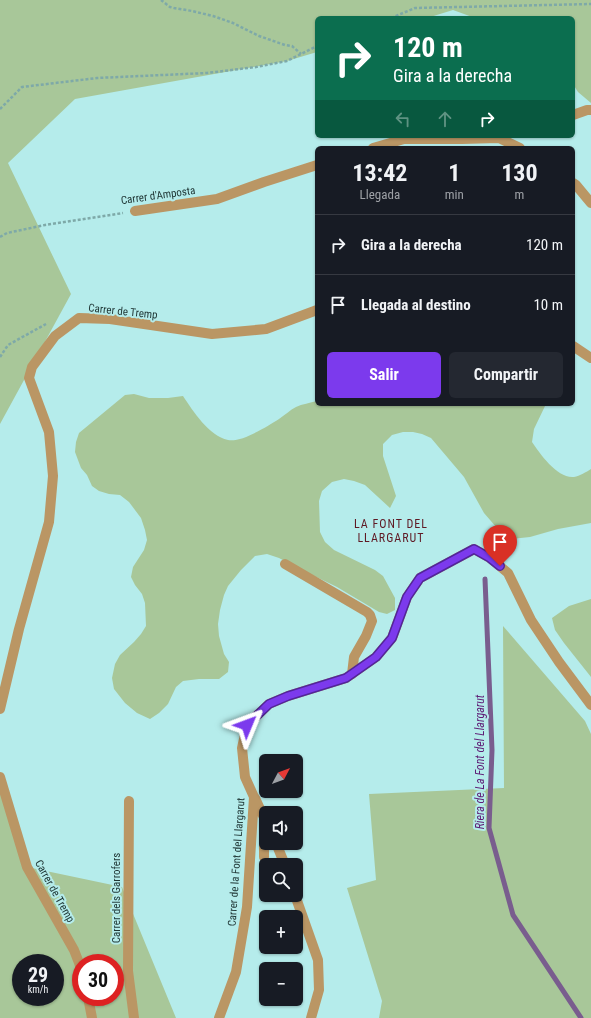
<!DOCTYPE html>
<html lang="es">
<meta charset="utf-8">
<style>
body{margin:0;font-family:"Roboto Condensed",sans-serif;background:#242831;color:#f1f3f6;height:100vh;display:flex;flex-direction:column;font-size:15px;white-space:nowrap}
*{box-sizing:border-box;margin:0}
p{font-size:13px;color:#9ea1a6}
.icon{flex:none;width:22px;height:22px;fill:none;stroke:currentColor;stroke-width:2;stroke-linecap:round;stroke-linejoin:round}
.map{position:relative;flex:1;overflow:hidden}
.details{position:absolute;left:315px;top:146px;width:260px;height:260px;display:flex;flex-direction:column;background:#171b24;border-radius:6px;box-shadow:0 1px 3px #0004}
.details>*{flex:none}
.top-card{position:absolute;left:315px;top:16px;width:260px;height:122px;border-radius:6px;box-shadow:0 1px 3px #0004;background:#0b6e4f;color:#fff;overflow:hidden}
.needle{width:26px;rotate:49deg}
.fabs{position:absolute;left:259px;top:754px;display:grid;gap:8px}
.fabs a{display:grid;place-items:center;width:44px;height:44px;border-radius:6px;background:#171b24;box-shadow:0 1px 3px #0004;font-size:20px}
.speed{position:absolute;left:12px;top:954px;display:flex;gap:8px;font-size:20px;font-weight:700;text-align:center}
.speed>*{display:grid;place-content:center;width:52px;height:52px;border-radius:50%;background:#171b24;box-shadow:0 1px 3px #0004;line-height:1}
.speed small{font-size:10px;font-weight:400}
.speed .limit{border:6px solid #d22;background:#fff;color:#111}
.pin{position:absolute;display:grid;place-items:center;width:34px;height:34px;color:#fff;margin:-41px -17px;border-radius:50% 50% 50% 0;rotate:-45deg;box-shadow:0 0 4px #0007}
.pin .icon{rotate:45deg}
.me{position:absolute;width:44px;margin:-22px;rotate:46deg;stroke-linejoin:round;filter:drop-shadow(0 0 3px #0008)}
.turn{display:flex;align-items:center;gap:14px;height:84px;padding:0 12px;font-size:18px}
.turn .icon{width:52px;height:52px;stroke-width:2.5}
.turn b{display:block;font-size:28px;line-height:34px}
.lanes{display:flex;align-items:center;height:38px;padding:0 12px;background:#0003;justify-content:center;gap:20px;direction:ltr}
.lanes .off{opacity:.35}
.eta{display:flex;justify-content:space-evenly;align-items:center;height:68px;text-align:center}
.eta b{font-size:24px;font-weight:700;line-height:28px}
.cta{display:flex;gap:8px;margin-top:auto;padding:8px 12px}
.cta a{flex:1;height:46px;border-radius:6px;background:#7c3aed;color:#fff;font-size:16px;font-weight:700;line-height:46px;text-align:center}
.cta a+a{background:#242831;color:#f1f3f6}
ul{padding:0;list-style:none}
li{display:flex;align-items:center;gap:12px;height:60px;padding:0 12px;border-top:1px solid #363941}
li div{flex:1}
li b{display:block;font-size:15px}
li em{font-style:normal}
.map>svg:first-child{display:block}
.green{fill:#a8c799;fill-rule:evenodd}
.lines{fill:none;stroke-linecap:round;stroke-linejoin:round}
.stream{stroke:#795d8e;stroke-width:5}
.path{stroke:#7ea9a8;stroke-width:2.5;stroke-dasharray:3 2;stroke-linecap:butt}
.service{stroke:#ba9664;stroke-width:10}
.minor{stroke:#ba9664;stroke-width:10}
.route-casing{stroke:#51269a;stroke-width:10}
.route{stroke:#7c3aed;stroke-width:7}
.labels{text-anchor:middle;stroke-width:4;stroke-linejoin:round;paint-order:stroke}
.street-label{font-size:11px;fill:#1d3332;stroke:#b5eceb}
.neighbourhood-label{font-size:12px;letter-spacing:1px;fill:#5f1924;stroke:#b5eceb}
.water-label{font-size:12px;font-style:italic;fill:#5e1e76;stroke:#b5eceb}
</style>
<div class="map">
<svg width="591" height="1018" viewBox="0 0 591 1018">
<rect width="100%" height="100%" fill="#b5eceb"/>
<path class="green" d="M0 0H591V103L578 92 573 84V18H475L453 10 427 18H317V52L287 61 75 99 8 163 71 294 0 424Z
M134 394 149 398H168L183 396C193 411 209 436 228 440 241 443 268 426 279 419 285 415 290 410 296 407 302 404 310 403 317 401V404H546L534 429 532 442C540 454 558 479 574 477 580 476 586 472 591 469V523L558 529 530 537 511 539 503 535 484 513 464 477 431 438 422 434 413 432H403L392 435 383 444V456L396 496 390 508 365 485 354 481 344 479 332 482 322 491 319 501 320 532 325 542 334 550 375 570 383 576 395 598V610L387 614 379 612 337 587 298 568 279 558 267 554 255 556 241 570 228 586 224 595 220 610 218 624 219 636 224 654 229 662 228 672 219 679H199L183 681 176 687 168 704 159 713 150 719 137 713 125 703 114 689 112 678 115 664 120 655 134 642 141 634 146 626 145 603 142 594 135 585 131 577 133 567 144 550 147 540 145 530 141 518 129 502 120 495 109 494 99 491 92 486 87 475 81 468 75 452 76 442 79 433 125 395Z
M591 599V677L564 643 555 630 552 618 569 606Z
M503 626 585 721 591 734V1018H379L382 1001 347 888 376 880 369 794 504 788Z
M0 781 27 867 122 887 176 1018H0ZM21 963H55V997H21ZM81 963H115V997H81Z"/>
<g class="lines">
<path class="stream" d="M485 579 492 750 489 828 513 915 581 1018"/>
<path class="path" d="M161 0 170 7 174 8 192 11 213 16 233 23 259 36 285 45 292 46 301 54
M391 18 415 8 591 4
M0 109 22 87 97 78 207 73 256 67 287 61 317 46
M0 237 7 233 45 225 123 213
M0 357 8 345 46 324"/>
<path class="service" d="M285 564 367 612 370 615 372 621 366 636 354 657 352 674
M264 857V842L266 836"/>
<path class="minor" d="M573 115 587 110H591
M373 148 404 139H462L499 138 520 148
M573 183 576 185 591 203
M135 211 217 199 264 182 317 165
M573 346 591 358
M0 709 19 629 49 522 53 476 49 432 29 378 32 367 55 336 79 318 110 319 212 334 266 329 317 310
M0 777 27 867 74 950 81 968
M255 798 266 822
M129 801 128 971 134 1018
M276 843 285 865
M295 895 318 960 319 990 311 1018
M88 997 92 1018
M219 1018 236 972 247 907 254 797 245 777 242 748 247 725 269 704 288 696 346 678 376 657 392 638 407 597 420 578 474 549 490 558 508 573 531 620 559 662 591 705"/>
</g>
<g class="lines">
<g class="route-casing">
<path id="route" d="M247 725 269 704 288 696 346 678 376 657 392 638 407 597 420 578 474 549 490 558 500 566"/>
</g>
<use href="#route" class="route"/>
</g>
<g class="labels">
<g class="street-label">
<text transform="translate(158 195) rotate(-8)" y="4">Carrer d'Amposta</text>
<text transform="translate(123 311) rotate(6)" y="4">Carrer de Tremp</text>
<text transform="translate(236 862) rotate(-86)" y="4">Carrer de la Font del Llargarut</text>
<text transform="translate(55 891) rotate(61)" y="4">Carrer de Tremp</text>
<text transform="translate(116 898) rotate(-90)" y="4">Carrer dels Garrofers</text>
</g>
<g class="neighbourhood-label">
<text x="391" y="528">LA FONT DEL<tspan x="391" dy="14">LLARGARUT</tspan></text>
</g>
<g class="water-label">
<text transform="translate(480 762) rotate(-90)" y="4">Riera de La Font del Llargarut</text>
</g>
</g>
</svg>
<div class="fabs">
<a><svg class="needle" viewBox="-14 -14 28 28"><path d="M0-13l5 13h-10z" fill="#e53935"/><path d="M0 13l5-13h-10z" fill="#9ea1a6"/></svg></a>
<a><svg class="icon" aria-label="sound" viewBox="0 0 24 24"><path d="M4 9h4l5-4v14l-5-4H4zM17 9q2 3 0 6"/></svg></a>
<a><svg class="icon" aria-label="search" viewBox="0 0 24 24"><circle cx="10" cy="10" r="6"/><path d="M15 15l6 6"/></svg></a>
<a>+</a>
<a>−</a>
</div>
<div class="speed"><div>29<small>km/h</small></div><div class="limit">30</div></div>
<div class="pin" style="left:500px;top:566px;background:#d93025"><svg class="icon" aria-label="arrive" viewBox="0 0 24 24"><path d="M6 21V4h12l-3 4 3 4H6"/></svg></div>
<svg class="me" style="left:247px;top:725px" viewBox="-20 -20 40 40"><path d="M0-17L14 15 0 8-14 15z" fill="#7c3aed" stroke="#fff" stroke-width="4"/></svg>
<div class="top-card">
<div class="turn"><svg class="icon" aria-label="right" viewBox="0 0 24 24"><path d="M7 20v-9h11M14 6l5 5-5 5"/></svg><div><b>120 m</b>Gira a la derecha</div></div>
<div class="lanes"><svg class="icon off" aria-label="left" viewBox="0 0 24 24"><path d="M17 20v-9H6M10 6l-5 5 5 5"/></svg><svg class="icon off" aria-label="ahead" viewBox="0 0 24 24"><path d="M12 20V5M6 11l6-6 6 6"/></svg><svg class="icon" aria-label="right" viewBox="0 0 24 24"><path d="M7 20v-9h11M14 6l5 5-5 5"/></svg></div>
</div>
<section class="details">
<div class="eta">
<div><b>13:42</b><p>Llegada</p></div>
<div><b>1</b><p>min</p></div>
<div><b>130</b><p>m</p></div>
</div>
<ul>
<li><svg class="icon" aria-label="right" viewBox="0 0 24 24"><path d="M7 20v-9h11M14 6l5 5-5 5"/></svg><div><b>Gira a la derecha</b></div><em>120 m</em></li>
<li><svg class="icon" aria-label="arrive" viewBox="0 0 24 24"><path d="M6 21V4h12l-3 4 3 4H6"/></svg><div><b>Llegada al destino</b></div><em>10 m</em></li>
</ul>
<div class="cta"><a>Salir</a><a>Compartir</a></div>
</section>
</div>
